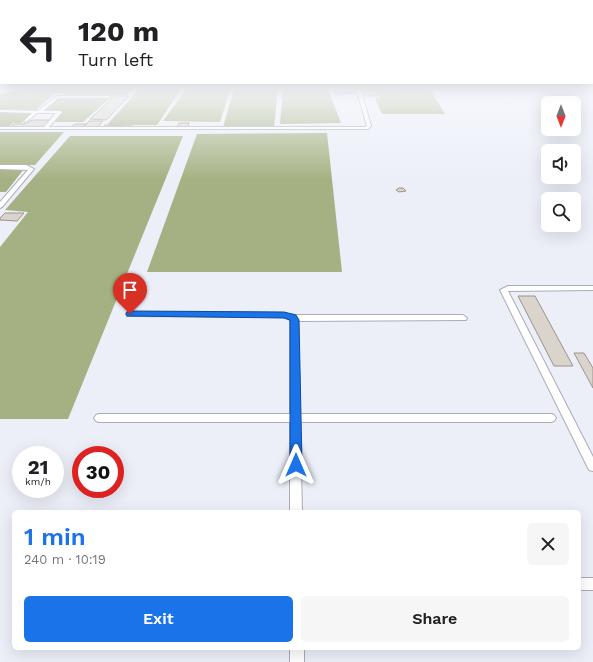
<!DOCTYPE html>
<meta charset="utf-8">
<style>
body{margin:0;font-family:"Work Sans",sans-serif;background:#f6f6f6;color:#202124;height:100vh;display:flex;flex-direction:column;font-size:15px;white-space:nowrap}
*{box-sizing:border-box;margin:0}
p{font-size:13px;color:#757577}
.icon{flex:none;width:22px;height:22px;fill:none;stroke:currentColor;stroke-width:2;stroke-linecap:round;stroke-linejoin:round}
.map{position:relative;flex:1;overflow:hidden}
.side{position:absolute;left:12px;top:510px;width:569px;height:140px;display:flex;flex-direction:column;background:#fff;border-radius:6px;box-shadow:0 4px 16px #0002}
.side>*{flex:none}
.guide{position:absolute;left:0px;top:0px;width:593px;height:84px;box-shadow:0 4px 16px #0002;background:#fff;color:#202124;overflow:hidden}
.needle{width:26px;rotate:180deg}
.buttons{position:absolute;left:541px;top:96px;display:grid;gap:8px}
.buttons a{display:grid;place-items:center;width:40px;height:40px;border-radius:6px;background:#fff;box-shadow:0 4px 16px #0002;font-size:20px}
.speed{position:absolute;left:12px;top:446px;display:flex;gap:8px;font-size:20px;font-weight:700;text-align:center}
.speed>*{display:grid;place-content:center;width:52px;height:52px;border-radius:50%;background:#fff;box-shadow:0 4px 16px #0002;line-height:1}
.speed small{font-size:10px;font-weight:400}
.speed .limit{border:6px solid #d22;background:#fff;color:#111}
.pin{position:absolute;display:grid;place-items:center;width:34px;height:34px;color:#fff;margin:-41px -17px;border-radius:50% 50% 50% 0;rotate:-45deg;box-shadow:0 0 4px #0007}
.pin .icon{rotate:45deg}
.me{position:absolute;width:44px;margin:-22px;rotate:0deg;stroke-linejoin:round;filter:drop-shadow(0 0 3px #0008)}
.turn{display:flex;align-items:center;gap:14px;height:84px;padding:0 12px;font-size:18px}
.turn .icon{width:52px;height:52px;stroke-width:2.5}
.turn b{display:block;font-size:28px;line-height:34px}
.round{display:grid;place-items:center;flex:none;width:42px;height:42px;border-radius:6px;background:#f6f6f6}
.head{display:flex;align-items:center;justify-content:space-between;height:68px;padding:0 12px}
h1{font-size:24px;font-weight:600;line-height:30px;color:#1a73e8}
.button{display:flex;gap:8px;margin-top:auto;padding:8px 12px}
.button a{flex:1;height:46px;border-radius:6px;background:#1a73e8;color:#fff;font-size:16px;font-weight:600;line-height:46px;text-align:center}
.button a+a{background:#f6f6f6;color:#202124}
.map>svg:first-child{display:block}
.forest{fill:#a5b182}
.building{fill:#dad4cc;stroke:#9a948c}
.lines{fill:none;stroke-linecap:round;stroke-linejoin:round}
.minor-casing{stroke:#aaadb6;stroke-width:2}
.minor{fill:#fff;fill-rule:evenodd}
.route{fill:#1a73e8;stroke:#114b97}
</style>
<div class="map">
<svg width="593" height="662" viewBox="0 0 593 662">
<rect width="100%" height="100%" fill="#eceff8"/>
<path class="forest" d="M141 87 182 88 157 125H107Z
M26 88H132L127 95 62 96 63 93 54 94 36 110 0 109V94C6 94 8 93 13 91 18 89 22 91 26 88Z
M187 88H231L220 122 163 121Z
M429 88 445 114H382L375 98H380L374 89Z
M234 89H278L274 127H223Z
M283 89H328L341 123 280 124Z
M58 97 110 98 83 122H54L63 112 43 110Z
M0 112 32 113 21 123H13L9 127H0Z
M0 132H64L35 165H0Z
M327 133 342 272H147L197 134Z
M70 136H183L68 419H0V247L28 212 5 210Z
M0 169H24L6 192H0Z"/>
<path class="building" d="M334 88H356L358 93 336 94Z
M363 90H375L378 96H365Z
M115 96H129L106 120 90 119Z
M33 120H50L43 127H11L14 124H23Z
M89 121H103L98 127H84Z
M179 123H189L188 127H177Z
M75 124H86L82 127H71Z
M105 125 133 126 131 127H103Z
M399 188H403L406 191 399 192 396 190Z
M5 213H24L17 221 0 220V218Z
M518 296H535L573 366H554Z
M574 353H584L593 368V388Z"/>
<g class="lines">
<g class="minor-casing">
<path id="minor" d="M356 87H360L371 126 368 129H0V127H44L56 113H37L26 122 24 121 32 113 0 112V110L38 111 57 96H109L111 97 109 98H58L43 111H60L62 112 49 127H365L367 126Z
M0 165H26L34 169 2 207 0 208V202L28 170 0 169Z
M508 286H593V290L508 291 593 457V471L589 470 500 290Z
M127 312 283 313 295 315H463L467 318 466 320 298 321 300 414H551L554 415 556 418 554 421 551 422H300L302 512H290V422H99L96 421 94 418 96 415 99 414H290V320L283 317 130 316H127L126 314Z
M579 578H593V590H579Z
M290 648H304V662H290Z"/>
</g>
<use href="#minor" class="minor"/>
</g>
<linearGradient id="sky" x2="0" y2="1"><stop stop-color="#82b8e1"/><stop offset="0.48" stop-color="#f6f8fc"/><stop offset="1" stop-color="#f6f8fc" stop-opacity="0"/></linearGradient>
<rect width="593" height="180" fill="url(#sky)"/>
<path class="route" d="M130 311 284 312 296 315 299 320 302 465 300 469 296 470 292 469 290 465V320L284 318 127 316 126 314 127 312Z"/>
</svg>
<div class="buttons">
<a><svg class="needle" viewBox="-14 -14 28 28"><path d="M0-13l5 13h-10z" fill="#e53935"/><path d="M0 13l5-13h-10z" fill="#757577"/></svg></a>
<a><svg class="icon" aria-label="sound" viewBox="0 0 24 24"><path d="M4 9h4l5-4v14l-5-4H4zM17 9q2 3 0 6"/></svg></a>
<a><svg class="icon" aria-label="search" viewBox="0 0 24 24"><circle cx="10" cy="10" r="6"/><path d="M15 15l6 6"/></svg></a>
</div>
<div class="speed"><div>21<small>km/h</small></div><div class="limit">30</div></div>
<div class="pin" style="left:130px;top:314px;background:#d93025"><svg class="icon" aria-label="arrive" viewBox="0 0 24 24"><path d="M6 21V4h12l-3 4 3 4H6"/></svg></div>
<svg class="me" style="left:296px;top:465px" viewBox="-20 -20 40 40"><path d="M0-17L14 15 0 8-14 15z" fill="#1a73e8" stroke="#fff" stroke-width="4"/></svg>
<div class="guide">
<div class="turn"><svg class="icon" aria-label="left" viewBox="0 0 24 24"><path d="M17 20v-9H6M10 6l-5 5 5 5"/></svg><div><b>120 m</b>Turn left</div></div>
</div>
<section class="side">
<div class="head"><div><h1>1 min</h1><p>240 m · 10:19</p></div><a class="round"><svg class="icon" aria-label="close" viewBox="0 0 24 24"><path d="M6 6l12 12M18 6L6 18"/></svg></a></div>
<div class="button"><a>Exit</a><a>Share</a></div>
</section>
</div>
